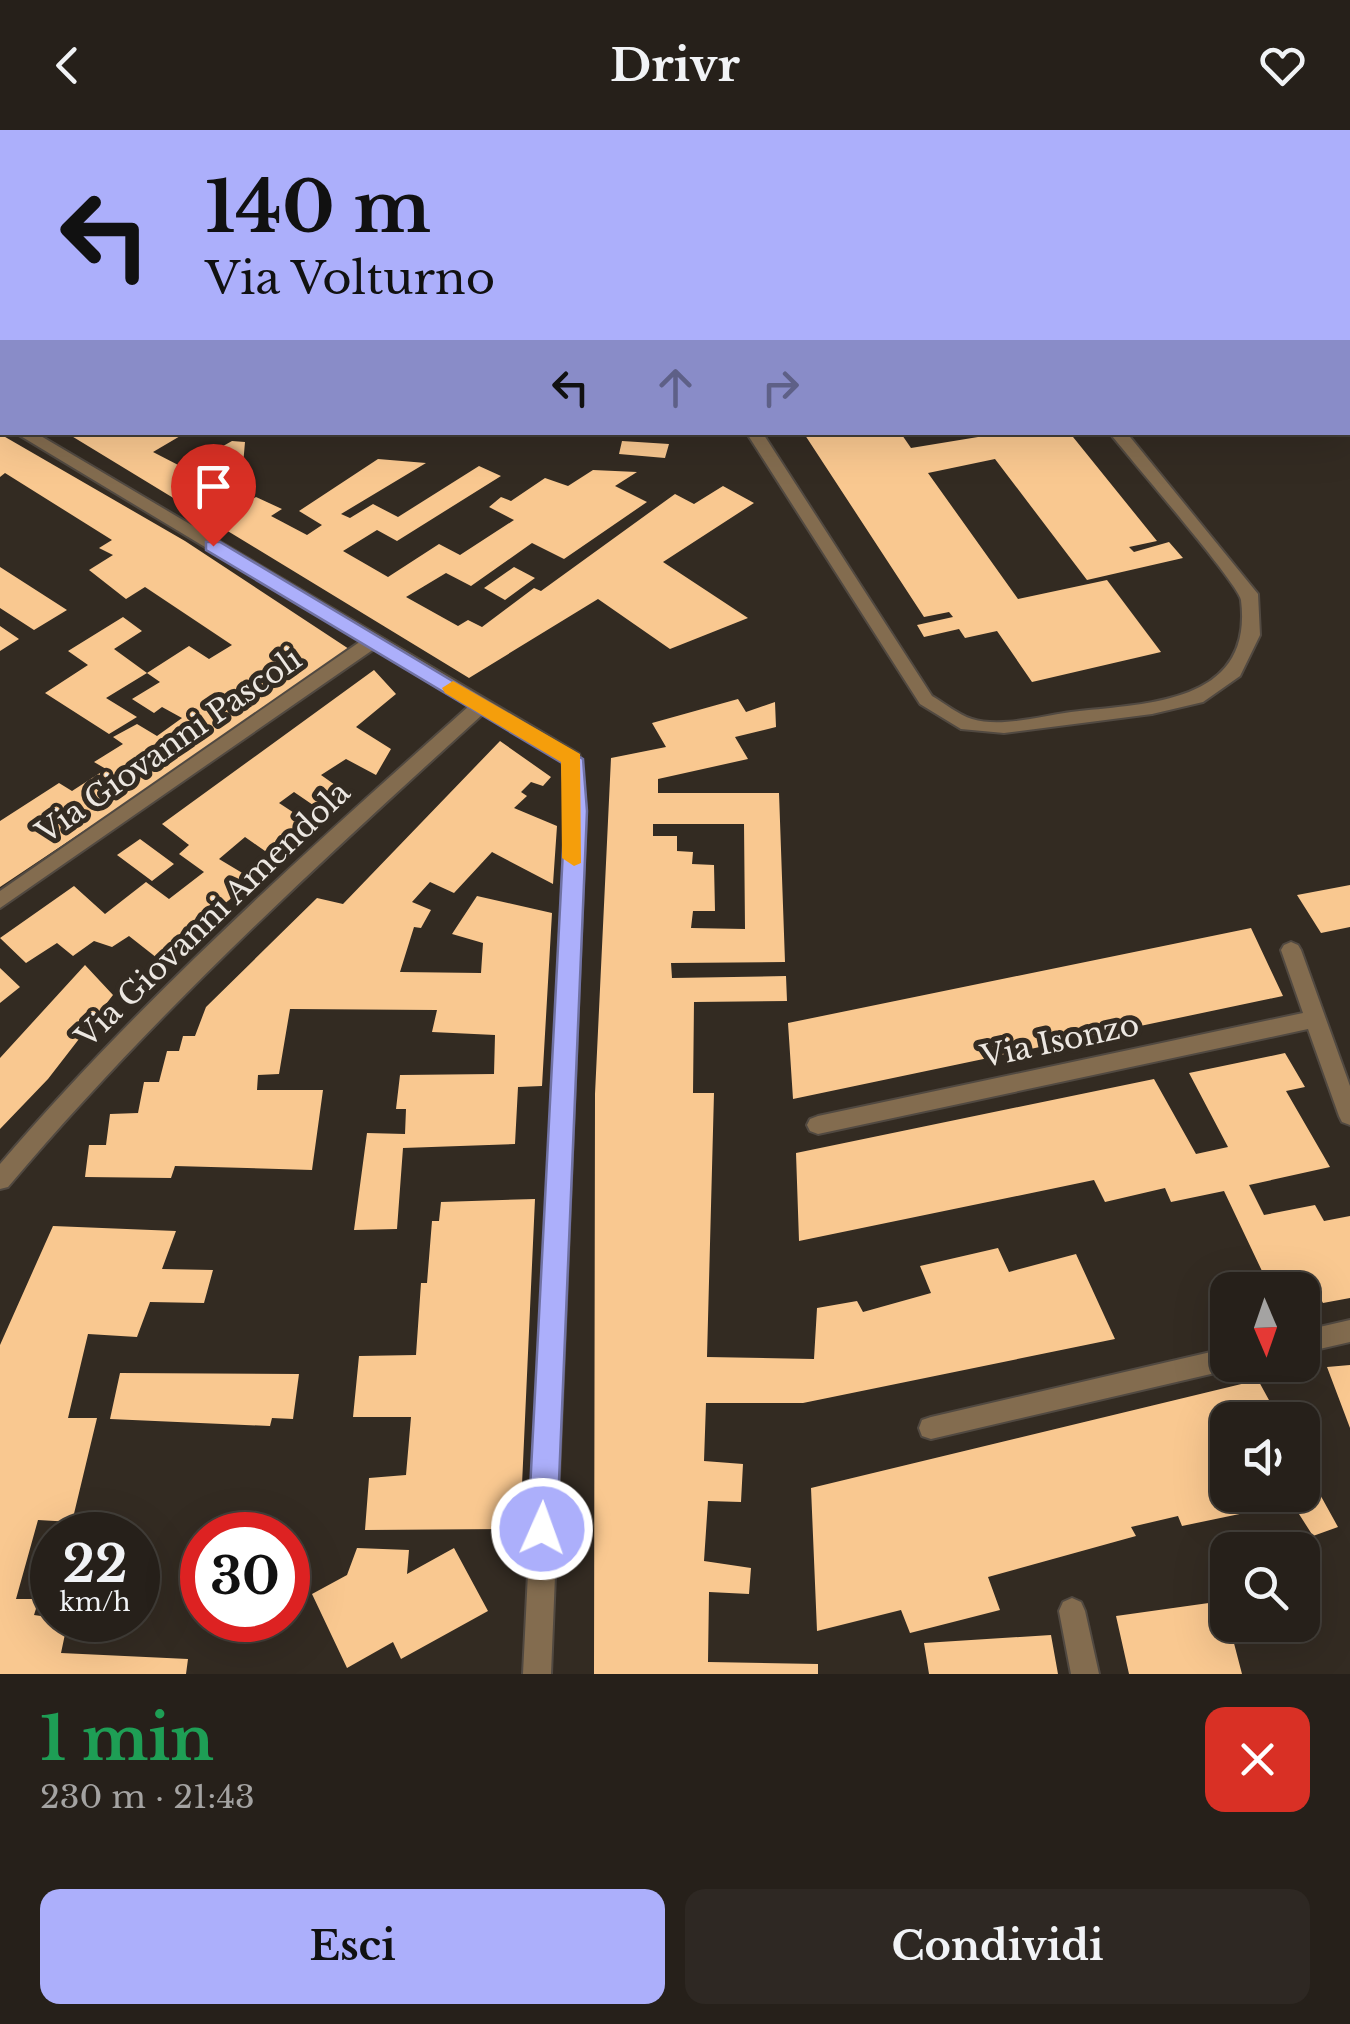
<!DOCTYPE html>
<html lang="it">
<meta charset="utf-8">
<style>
body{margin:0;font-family:"Libre Baskerville",serif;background:#2e2823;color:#f1f3f6;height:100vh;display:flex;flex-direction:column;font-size:38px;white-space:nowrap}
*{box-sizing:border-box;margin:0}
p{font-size:32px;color:#a4a3a2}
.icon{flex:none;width:55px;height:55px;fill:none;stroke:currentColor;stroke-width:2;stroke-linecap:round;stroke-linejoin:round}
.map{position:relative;height:1544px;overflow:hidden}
.drawer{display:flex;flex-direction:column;background:#26201a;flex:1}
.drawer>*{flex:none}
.guide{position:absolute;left:0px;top:0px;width:1350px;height:305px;box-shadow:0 10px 40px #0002,0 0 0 2px #423e39;background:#acaffb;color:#111;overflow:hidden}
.needle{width:65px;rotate:178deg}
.tools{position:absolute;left:1210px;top:1142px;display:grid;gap:20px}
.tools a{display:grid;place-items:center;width:110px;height:110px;border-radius:20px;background:#26201a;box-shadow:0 10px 40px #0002,0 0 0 2px #423e39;font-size:50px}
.speed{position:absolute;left:30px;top:1382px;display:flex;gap:20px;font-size:50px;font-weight:700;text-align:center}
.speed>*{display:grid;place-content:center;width:130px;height:130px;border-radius:50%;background:#26201a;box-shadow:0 10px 40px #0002,0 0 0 2px #423e39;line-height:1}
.speed small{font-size:25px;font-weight:400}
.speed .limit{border:15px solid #d22;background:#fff;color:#111}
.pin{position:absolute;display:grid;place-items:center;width:85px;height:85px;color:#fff;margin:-102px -42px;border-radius:50% 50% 50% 0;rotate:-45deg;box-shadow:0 0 10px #0007}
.pin .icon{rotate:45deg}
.me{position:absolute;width:110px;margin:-55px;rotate:2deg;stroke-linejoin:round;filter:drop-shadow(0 0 8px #0008)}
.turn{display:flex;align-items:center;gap:35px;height:210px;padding:0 40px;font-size:45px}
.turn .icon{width:130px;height:130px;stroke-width:2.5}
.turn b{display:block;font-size:70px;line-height:85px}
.lanes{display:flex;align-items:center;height:95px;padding:0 40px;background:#0003;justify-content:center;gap:50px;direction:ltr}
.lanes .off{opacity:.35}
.round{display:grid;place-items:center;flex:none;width:105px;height:105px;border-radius:20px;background:#2e2823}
.overview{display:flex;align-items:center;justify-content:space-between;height:170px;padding:0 40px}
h1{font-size:60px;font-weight:800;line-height:75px;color:#1e9e55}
.action{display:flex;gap:20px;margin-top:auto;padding:20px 40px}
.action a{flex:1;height:115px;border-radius:20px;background:#acaffb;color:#111;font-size:40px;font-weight:800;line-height:115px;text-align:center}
.action a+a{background:#2e2823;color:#f1f3f6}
header{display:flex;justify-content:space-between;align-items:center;height:130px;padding:0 40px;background:#26201a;font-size:45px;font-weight:800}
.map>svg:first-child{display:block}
.building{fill:#f9c890;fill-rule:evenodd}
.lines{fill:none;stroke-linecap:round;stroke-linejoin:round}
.minor-casing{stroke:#514941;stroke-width:4}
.tertiary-casing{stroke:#514941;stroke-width:4}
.minor{fill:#836c4f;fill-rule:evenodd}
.tertiary{fill:#836c4f;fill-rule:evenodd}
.route{fill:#acaffb;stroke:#7072a3;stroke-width:2.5}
.slow{fill:#f59e0b}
.labels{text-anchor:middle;stroke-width:10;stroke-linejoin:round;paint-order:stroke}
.street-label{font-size:30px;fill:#ece7e1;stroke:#332b22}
</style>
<header><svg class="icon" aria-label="back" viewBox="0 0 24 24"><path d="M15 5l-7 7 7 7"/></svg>Drivr<svg class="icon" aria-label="heart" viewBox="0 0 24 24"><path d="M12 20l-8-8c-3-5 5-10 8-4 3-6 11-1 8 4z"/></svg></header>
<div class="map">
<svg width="1350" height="1544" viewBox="0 0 1350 1544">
<rect width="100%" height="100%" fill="#332b22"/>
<path class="building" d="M65 302H187L153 322 184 338 232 311 245 312 243 335 233 341 241 346 220 359 246 373 256 367 282 379 271 386 307 405 322 395 299 381 378 329 426 333 341 384 350 388 373 374 398 387 479 336 501 346 397 411 377 400 343 421 388 447 439 414 460 425 514 390 489 377 501 367 511 371 545 348 568 356 593 340 637 342 615 356 647 372 564 429 532 413 471 456 446 443 406 467 458 496 468 490 482 497 534 458 541 461 675 364 694 374 723 356 754 373 663 432 748 488 670 519 598 469 469 548Z
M803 302H900L911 318 978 307 975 302H1069L1157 411 1129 417 1134 422 1169 412 1183 428 1087 450 995 329 928 343 1018 469 1107 450 1161 522 1032 552 997 501 965 508 959 499 924 507 917 495 953 487 949 482 924 487Z
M0 304 185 411 349 519 295 560 0 757V691L59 653 72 661 106 639 94 632 123 614 113 607 137 594 157 606 182 588 162 577 154 583 132 569 160 552 147 543 189 516 209 529 232 515 145 457 126 469 89 440 113 425 99 418 112 410 5 343 0 347Z
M622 311 669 314 665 328 619 324Z
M0 437 67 480 34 500 0 478Z
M514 437 535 448 505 470 484 458Z
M123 487 142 501 114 519 147 543 106 568 137 587 109 604 45 563 88 535 68 521Z
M0 496 19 509 0 521Z
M374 540 396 564 356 597 391 619 376 645 346 629 321 645 338 657 313 675 294 662 279 673 314 696 296 712 288 705 265 721 245 707 219 729 254 750 157 828 129 806 112 817 94 811 73 826 57 813 26 833 0 808 74 756 105 784 146 752 169 769 204 742 179 724 189 715 162 694Z
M738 569 746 582 775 572 776 597 735 607 748 629 658 649V663H779L785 832 671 833 672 848 786 846 787 871 694 872 693 963H714L707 1227 814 1229 817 1178 857 1171 863 1182 931 1163 920 1136 998 1118 1009 1142 1076 1124 1115 1209 803 1273H706L704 1331 743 1334 741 1372 708 1371 704 1431 751 1438 749 1464 709 1462 708 1532 818 1534V1544H594L595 964 611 628 666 617 652 593ZM653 694H744L745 799 691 798 693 781H715L714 735 692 734 693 722 677 721V706H653Z
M500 611 551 647 543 656 531 652 521 662 527 666 514 678 557 696 553 754 492 722 454 763 430 752 412 772 431 780 421 798 414 797 400 842 481 843 483 813 452 804 477 766 552 783 542 956 518 957 515 1014 403 1018 397 1099 354 1100 367 1003 405 1004 406 979H396L400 945 494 944 495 905 432 902 437 880 290 879 279 944 258 945 257 960H323L312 1040 175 1036 171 1048 85 1047 89 1015H106L110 984 138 983 144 952H159L167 921H179L183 906H195L206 877 317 768 343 774Z
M140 709 174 734 152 751 117 725Z
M1350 755V797L1321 803 1297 765Z
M1251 798 1283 866 793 969 788 893Z
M85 835 113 865 48 949 0 999V928Z
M0 838 20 857 0 873Z
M1285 923 1305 957 1286 961 1330 1037 1249 1055 1264 1085 1315 1075 1324 1091 1350 1086V1168L1323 1173 1312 1153 1271 1160 1224 1061 1171 1072 1165 1058 1105 1072 1094 1050 799 1111 796 1023 1154 949 1196 1024 1228 1017 1189 943Z
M535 1069 520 1399 365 1400 369 1348 406 1345 411 1287H353L359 1226 416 1225 421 1153H427L432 1091H439L441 1072Z
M53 1096 176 1101 162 1139 213 1140 204 1173 150 1172 137 1207 88 1204 68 1288H97L72 1392 38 1390 16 1469H39L34 1485 68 1490 61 1523 188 1529 186 1544H0V1215Z
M1350 1235V1298L1327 1237Z
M120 1243 299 1244 293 1289 272 1288 270 1296 110 1289Z
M1258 1250 1280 1290H1228V1365H1302V1332L1338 1397 1313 1406 1292 1373 1182 1396 1178 1386 1131 1397 1136 1406 988 1447 1000 1480 910 1503 901 1480 817 1501 811 1358Z
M357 1418 409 1420 407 1444 454 1418 488 1481 401 1529 393 1512 347 1538 312 1464 347 1445Z
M1223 1471 1242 1544H1129L1116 1486Z
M1051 1505 1058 1544H929L924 1513Z"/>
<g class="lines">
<g class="minor-casing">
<path id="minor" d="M83 0H95L97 2H84Z
M930 0H943L945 2H931Z
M975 0H988L990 2H976Z
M0 48H2V56H0Z
M0 285 2 286V296L0 295Z
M14 302H34L579 624 581 629 586 681 551 1544H523L566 681 563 632 483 584C317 735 153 885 8 1057L0 1059V1034C143 867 306 722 469 576L374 519 0 778V761L361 511Z
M746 302H762L932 566C944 573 959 585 972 589 1001 598 1041 586 1071 582 1145 573 1254 575 1241 470 1238 453 1129 328 1109 302H1126L1258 464 1260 505 1240 546 1203 572 1152 584 1004 603 961 599 920 574Z
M1291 812 1298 815 1301 820 1350 956V995L1342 992 1339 986 1308 899 818 1004 810 1001 807 995 810 989 818 986 1303 883 1281 820 1284 815Z
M1350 1190V1212L1302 1223V1201Z
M1228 1218V1235H1237L1228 1240 931 1309 922 1306 919 1298 922 1290 931 1287Z
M1072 1468 1081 1472 1085 1481 1099 1544H1071L1059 1481 1063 1472Z"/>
</g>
<g class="tertiary-casing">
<path id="tertiary" d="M2 259V269L0 270V260Z"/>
</g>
<use href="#minor" class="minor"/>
<use href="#tertiary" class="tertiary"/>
</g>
<path class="route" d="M206 412H220L583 629 587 681 557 1399 553 1409 542 1413 532 1409 528 1399 565 681 562 633 206 420Z"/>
<path class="slow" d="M453 551 580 624 581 733 574 736 562 728 561 632 445 563 442 558Z"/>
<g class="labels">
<g class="street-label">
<text transform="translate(169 616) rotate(-35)" y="10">Via Giovanni Pascoli</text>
<text transform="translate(213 785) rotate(-44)" y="10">Via Giovanni Amendola</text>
<text transform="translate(1060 911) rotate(-12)" y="10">Via Isonzo</text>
</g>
</g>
</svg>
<div class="tools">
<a><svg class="needle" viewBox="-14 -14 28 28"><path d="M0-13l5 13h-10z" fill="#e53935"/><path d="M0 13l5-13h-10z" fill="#a4a3a2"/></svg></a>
<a><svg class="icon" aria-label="sound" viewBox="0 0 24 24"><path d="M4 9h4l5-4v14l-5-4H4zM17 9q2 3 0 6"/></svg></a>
<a><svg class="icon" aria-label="search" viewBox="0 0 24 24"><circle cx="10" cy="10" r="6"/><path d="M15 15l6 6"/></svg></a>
</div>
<div class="speed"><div>22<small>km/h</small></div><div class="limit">30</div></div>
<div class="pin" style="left:213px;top:416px;background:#d93025"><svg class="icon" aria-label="arrive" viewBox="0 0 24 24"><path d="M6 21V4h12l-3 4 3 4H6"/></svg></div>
<svg class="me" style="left:542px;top:1399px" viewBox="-20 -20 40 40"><circle r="17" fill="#acaffb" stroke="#fff" stroke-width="3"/><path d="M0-11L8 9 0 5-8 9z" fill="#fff"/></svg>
<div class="guide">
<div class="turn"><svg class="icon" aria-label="left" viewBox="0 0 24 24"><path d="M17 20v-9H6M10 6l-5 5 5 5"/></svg><div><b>140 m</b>Via Volturno</div></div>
<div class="lanes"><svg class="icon" aria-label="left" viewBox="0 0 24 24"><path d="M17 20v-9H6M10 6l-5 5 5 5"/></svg><svg class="icon off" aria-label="ahead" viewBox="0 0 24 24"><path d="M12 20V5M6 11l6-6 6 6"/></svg><svg class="icon off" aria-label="right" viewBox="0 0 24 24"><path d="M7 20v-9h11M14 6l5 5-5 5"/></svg></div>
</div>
</div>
<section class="drawer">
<div class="overview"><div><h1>1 min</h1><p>230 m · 21:43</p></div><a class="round" style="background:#d93025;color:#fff"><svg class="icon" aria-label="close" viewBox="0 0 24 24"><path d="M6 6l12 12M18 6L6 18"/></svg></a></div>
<div class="action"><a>Esci</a><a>Condividi</a></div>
</section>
